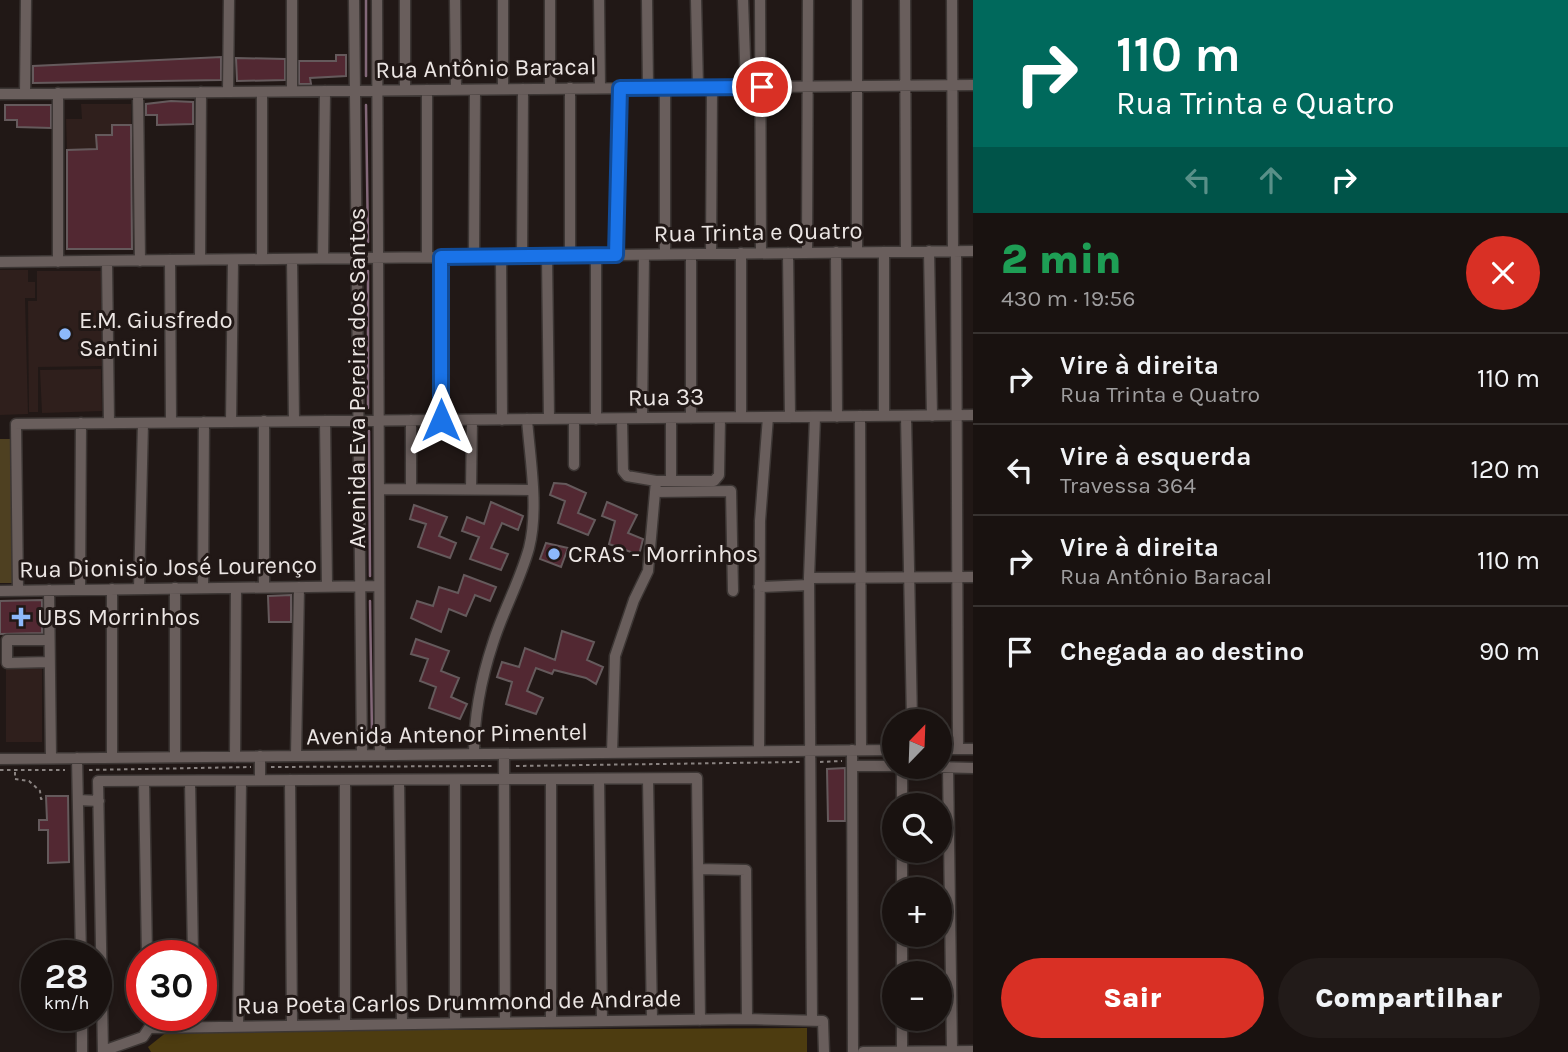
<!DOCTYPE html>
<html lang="pt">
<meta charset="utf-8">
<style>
body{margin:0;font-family:Karla,sans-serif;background:#221b19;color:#f1f3f6;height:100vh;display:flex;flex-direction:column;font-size:26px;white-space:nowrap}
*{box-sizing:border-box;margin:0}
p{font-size:23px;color:#9f9e9f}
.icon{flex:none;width:38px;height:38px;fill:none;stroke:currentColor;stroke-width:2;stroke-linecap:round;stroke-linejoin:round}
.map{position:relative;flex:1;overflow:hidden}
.sheet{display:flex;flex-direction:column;background:#191210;width:595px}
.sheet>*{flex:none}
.guide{background:#00695c;color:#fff;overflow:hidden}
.needle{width:46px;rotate:23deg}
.controls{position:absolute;left:882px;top:709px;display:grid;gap:14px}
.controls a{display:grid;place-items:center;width:70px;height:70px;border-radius:50%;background:#191210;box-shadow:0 4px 10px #0003,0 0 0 2px #373230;font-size:35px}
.speed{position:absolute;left:21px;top:940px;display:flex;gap:14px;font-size:35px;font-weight:700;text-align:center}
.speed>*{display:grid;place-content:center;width:91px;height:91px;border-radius:50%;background:#191210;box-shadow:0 4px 10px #0003,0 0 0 2px #373230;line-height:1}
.speed small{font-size:18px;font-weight:400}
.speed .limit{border:10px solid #d22;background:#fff;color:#111}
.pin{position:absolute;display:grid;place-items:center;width:60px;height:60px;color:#fff;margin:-30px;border:4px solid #fff;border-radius:50%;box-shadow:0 2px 7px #0007}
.me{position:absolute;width:77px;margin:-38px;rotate:0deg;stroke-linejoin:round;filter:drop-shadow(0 0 5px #0008)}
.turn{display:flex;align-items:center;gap:24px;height:147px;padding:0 28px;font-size:32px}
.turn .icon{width:91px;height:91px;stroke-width:2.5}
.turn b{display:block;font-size:49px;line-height:60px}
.lanes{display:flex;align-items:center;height:66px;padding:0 28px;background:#0003;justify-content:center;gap:35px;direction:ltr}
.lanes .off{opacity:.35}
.round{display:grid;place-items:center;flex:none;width:74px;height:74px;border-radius:37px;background:#221b19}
.summary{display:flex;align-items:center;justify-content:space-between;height:119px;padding:0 28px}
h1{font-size:42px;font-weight:800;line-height:52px;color:#1e9e55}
.primary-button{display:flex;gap:14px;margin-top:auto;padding:14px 28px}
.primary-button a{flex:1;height:80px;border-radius:42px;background:#d93025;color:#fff;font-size:28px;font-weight:800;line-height:80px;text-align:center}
.primary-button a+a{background:#221b19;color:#f1f3f6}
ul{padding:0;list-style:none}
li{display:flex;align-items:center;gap:21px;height:91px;padding:0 28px;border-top:2px solid #373230}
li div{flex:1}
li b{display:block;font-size:26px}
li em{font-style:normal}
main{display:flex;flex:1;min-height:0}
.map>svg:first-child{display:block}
.built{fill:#2f1f1c}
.green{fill:#4e4021}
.forest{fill:#4d3c10}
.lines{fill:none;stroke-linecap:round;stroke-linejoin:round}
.stream{stroke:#836879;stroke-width:2.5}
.building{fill:#522832;stroke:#655a5c;stroke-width:2}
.minor-casing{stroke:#3c3634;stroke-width:13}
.path{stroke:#8a8381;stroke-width:2;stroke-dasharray:3.5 3.5;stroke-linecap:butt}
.minor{stroke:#695e5c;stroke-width:10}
.route-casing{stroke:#114b97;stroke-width:18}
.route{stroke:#1a73e8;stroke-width:12}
.poi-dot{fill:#8db9fc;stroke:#211816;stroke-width:2.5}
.labels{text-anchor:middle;stroke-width:6;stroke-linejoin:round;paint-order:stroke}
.street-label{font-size:24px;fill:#ece6e4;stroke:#211816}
.poi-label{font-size:24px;fill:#ece6e4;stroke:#211816;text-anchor:start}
</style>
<main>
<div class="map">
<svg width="973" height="1052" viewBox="0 0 973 1052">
<rect width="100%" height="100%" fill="#211816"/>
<path class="built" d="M81 104H131V125H111V134L96 135V149H67L66 119H82Z
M0 270H28V282H35V298H25L28 414 0 415Z
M37 271H101L102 366 38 367V412H29L28 301H37Z
M101 369 102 411 42 413 40 370Z
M6 668H42V742H6Z"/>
<path class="green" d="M0 439H11L14 583H0Z"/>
<path class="forest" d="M807 1028V1052H151L148 1047 168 1031Z"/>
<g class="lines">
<path class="stream" d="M366 0V76
M366 105 368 242
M368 408V271
M369 431 370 576
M370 601 372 735"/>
</g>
<path class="building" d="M336 55H346V76L310 78 311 84H299V61H336Z
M221 57V80L33 83V66Z
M236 58 285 59V80L237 81Z
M171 101 193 102V124L157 125V115H146V104Z
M5 105H51V128L17 127V120H5Z
M112 125H131L132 249H67V150L97 149 96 135H112Z
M554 483 566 484 586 493 578 513 595 520 588 535 558 523 565 501 550 495Z
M491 502 523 516 518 530 502 523 491 548 508 554 501 570 470 559 479 537 462 531 467 517 484 524Z
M607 502 637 515 628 533 643 539 639 555 609 544 615 521 602 516Z
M414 505 447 517 439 536 456 543 450 558 418 547 426 524 410 519Z
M546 543 568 548 561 567 540 559Z
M464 575 496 587 490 601 475 595 466 616 449 609 441 632 411 618 417 601 433 606 439 587 458 593Z
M291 595V622H269L268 596Z
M42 600V633L0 634V601Z
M562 631 594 642 587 660 603 667 596 684 586 678 554 670 552 674 536 668 527 691 543 698 536 714 506 704 512 682 497 677 502 662 519 667 525 648 555 660Z
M416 639 449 651 441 671 459 678 451 697 467 704 460 719 429 708 436 687 420 681 428 659 411 654Z
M845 768V821H828L827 769Z
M46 796H68L69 862 48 863V830H39V820H47Z"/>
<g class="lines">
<g class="minor-casing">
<path id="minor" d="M354 0 362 755
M377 0 380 755
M455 0 456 90
M503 0V89
M550 0V89
M599 0 600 88
M647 0 648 88
M696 0 698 87
M743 0 746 87
M760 0 761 253
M905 0 906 251
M952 0 953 251
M405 90V0
M427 90V257
M292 91V0
M228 92 229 0
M262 92V259
M58 93V262
M138 93 140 261
M0 94 973 85
M25 94 26 0
M929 251 932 416
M956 251 958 749
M836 252 837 417
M857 252V0
M884 252V416
M741 253V417
M788 253 790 417
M807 253 808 0
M665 254V88
M691 254V418
M711 254 712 87
M596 255V419
M616 255 620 88
M501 256 502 420
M522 256 523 89
M547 256 549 419
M570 256V88
M441 257V420
M474 257 475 90
M323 258 325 91
M292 259 294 421
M170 260 171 422
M200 260 201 92
M0 262 973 251
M107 262 109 423
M860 416 861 750
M906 416 912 721
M642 418 644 255
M622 419 623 471 627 476 656 481H714L719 475 720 418
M411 420V489
M264 421V587
M325 421 327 586
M231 422 233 260
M574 465V419
M671 481V418
M379 489 531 490
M471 489 472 420
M655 492 731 491 733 591
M809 578 973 577
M759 587 809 585
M175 588V757
M203 588 204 422
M139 589 143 423
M18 590 16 424 973 415
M49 590 51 758
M80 590 81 423
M0 591 379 586
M49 640H7V663L49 662
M940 749H973
M852 750 853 1052
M759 751 760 521 768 417
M612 753 615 656 634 600 648 571 656 481
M474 754C474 717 481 679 493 643 503 611 520 581 529 548 539 508 530 460 527 419
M504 754 505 1022
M260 756V780
M296 756 299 587
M235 757 236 588
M77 758 81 956
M112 758V589
M0 759 894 750
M852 766H894
M895 766 973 768
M948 767 952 1050
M551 779V1022
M599 779 602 1021
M648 779 652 1020
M290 780 292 1025
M399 780 402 1024
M455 780V1023
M144 781 147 956
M190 781 193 956
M78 800 99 801
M902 805V767
M698 869 746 870 747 1019
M902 889V850
M902 973V934
M82 1015V1052
M812 1021 809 578 815 417
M345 1025V780
M238 1026 241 781
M103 1051 143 1037 149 1028 747 1019 823 1021 824 1052
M902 1051V1018
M103 1052 98 781 697 778 700 1020
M863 1052 973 1051"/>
</g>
<path class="path" d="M820 762 842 761
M516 766 800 762
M271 767 492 766
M0 770H65
M89 770 251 767
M15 772V779L29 781 40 791 41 799H44"/>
<use href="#minor" class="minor"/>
</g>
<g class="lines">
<g class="route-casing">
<path id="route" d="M441 420V257L616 255 620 88 762 87"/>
</g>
<use href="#route" class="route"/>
</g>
<g class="poi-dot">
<circle cx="65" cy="334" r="7"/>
<circle cx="554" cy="554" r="7"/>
<path d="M17.5 606.5h7v7h7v7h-7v7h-7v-7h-7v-7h7z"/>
</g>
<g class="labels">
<g class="street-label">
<text transform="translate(486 68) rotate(-1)" y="8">Rua Antônio Baracal</text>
<text transform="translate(758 232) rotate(-1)" y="8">Rua Trinta e Quatro</text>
<text transform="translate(357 378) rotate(-90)" y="8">Avenida Eva Pereira dos Santos</text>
<text transform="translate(666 397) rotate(-1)" y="8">Rua 33</text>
<text transform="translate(168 567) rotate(-1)" y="8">Rua Dionisio José Lourenço</text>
<text transform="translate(447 734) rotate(-1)" y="8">Avenida Antenor Pimentel</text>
<text transform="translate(459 1002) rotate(-1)" y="8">Rua Poeta Carlos Drummond de Andrade</text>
</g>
<g class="poi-label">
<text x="79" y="328">E.M. Giusfredo<tspan x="79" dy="28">Santini</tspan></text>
<text x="568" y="562">CRAS - Morrinhos</text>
<text x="37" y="625">UBS Morrinhos</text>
</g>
</g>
</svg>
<div class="controls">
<a><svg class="needle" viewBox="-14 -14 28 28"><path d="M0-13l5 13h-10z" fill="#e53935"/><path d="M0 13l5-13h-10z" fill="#9f9e9f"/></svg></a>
<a><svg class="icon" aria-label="search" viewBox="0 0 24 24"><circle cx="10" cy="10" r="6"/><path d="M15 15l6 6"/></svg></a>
<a>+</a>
<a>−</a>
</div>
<div class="speed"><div>28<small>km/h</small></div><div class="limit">30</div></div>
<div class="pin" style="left:762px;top:87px;background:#d93025"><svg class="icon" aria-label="arrive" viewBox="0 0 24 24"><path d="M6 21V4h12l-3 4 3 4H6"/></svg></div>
<svg class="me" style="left:441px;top:420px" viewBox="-20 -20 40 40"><path d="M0-17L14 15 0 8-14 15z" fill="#1a73e8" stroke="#fff" stroke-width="4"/></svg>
</div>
<section class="sheet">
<div class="guide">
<div class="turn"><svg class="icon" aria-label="right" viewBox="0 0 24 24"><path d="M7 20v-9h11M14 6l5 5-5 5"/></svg><div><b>110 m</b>Rua Trinta e Quatro</div></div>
<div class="lanes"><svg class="icon off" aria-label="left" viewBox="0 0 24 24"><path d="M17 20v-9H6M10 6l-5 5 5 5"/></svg><svg class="icon off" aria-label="ahead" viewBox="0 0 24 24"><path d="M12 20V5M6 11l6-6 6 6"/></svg><svg class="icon" aria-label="right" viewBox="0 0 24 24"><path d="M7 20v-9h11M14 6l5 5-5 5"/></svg></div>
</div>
<div class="summary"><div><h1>2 min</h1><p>430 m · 19:56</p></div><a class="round" style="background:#d93025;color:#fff"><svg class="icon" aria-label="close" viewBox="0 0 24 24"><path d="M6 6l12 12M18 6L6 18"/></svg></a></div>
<ul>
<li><svg class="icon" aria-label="right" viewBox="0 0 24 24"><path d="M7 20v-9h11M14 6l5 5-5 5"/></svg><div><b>Vire à direita</b><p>Rua Trinta e Quatro</p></div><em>110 m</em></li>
<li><svg class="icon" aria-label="left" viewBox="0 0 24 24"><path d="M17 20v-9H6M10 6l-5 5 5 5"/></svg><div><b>Vire à esquerda</b><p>Travessa 364</p></div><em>120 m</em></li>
<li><svg class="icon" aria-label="right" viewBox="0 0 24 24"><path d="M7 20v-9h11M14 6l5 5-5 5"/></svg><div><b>Vire à direita</b><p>Rua Antônio Baracal</p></div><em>110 m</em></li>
<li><svg class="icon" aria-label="arrive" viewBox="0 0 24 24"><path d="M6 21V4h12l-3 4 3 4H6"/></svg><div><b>Chegada ao destino</b></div><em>90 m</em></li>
</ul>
<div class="primary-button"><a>Sair</a><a>Compartilhar</a></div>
</section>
</main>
